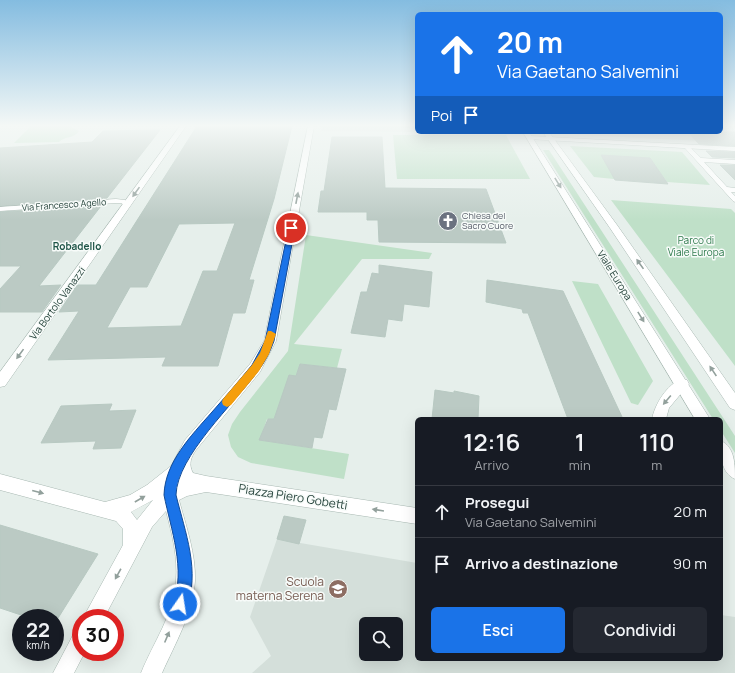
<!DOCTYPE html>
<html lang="it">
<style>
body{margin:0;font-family:Manrope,sans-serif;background:#242831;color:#f1f3f6;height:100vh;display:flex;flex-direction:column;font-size:15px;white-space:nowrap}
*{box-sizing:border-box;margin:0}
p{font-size:13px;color:#9ea1a6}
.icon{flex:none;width:22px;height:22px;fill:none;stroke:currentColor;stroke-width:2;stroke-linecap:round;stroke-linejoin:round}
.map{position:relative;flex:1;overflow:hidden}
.sheet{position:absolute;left:415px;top:417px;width:308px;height:244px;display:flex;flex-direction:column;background:#171b24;border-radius:6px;box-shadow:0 4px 16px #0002}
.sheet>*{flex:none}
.guide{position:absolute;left:415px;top:12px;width:308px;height:122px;border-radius:6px;box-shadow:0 4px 16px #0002;background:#1a73e8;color:#fff;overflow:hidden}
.buttons{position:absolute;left:359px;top:617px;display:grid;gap:8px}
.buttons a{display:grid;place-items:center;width:44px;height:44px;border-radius:6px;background:#171b24;box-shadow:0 4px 16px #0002;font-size:20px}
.speed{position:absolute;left:12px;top:609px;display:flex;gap:8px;font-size:20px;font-weight:700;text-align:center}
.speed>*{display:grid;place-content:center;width:52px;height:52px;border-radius:50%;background:#171b24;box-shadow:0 4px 16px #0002;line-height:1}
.speed small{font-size:10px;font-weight:400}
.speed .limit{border:6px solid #d22;background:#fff;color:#111}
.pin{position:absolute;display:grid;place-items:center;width:34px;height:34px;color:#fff;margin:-17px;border:2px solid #fff;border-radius:50%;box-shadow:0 1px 4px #0007}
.me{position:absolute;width:44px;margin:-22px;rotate:13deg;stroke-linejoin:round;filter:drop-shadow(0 0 3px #0008)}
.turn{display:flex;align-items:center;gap:14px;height:84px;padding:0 16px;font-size:18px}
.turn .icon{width:52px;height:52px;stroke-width:2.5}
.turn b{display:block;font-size:28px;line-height:34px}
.then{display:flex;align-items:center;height:38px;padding:0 16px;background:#0003;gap:8px;font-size:15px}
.eta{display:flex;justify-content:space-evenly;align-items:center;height:68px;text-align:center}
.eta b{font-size:24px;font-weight:600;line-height:28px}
.cta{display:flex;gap:8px;margin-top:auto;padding:8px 16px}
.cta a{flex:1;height:46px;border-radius:6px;background:#1a73e8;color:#fff;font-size:16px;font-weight:600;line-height:46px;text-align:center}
.cta a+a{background:#242831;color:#f1f3f6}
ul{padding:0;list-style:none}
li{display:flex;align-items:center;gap:12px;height:52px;padding:0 16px;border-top:1px solid #363941}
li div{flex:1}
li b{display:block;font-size:15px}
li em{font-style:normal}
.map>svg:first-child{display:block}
.built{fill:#d4dfda;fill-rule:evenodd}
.green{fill:#bfe0c8}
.building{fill:#bbcac4;stroke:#b8c9c2;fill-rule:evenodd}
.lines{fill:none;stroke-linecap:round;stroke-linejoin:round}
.service-casing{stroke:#a8b8b2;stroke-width:1}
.minor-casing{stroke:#a8b8b2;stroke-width:1}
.tertiary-casing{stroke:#a8b8b2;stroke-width:1}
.service{fill:#fff;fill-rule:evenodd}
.minor{fill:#fff;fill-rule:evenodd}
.tertiary{fill:#fff;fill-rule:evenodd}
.oneway{fill:#92a09c}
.route{fill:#1a73e8;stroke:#114b97}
.slow{fill:#f59e0b}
.labels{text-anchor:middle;stroke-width:3;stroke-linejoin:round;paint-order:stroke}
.far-street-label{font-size:9px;fill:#24423a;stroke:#f7fbf9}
.far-worship-label{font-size:9px;fill:#5b616d;stroke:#f7fbf9;text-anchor:start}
.park-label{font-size:10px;fill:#2d7a4b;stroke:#f7fbf9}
.far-quarter-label{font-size:10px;font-weight:bold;fill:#1f5548;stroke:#f7fbf9}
.street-label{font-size:10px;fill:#24423a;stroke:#f7fbf9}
.near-street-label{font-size:12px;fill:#24423a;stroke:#f7fbf9}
.near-education-label{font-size:12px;fill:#785e54;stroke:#f7fbf9;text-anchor:end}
</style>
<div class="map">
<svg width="735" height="673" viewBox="0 0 735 673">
<rect width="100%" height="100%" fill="#e6efeb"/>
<path class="built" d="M322 126H417V132L321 131Z
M559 132H693L701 141 561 134Z
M277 539 417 563V659H721V615L735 617V673H252L271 656 250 617ZM366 624H396V654H366Z"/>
<path class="green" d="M31 126H68L79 131C74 139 64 136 59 142L14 143Z
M393 135H506L530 179H397Z
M570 146 682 152 710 185 667 182 651 160 614 179 594 177Z
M543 150H549L735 436V453L721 431V419H713Z
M611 200 731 209 735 213V366Z
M306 235 432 253 429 259H362L294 344 342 349 337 368 300 364 296 376 274 419H267L260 440 349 454 344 479 251 463 238 457 231 447 228 435 232 424 240 412 288 351Z
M572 281 598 284 653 381 638 405 631 403Z"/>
<path class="building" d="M197 126H292L274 199 249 280H254L245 313H233L218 366H162L166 357 48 360 79 311 59 312 77 285H96ZM235 223 217 271H203L181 326 107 328 130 287H147L179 224Z
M160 130 107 198 0 206V148L92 142 103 131Z
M688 132H735V146L699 144Z
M332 137H382L385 188 486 189 506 243 379 242 378 220H367V212H318L321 191H324Z
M706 151 735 152V158L712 157Z
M601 155 650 158 668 184 615 180Z
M720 165H735V180Z
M101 206 39 286 61 285 42 312H0V289L21 266H0V212Z
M379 265 432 272 429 307 404 304 402 321 388 319 385 337 351 333 361 292H367L372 273 379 274Z
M487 280 563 291 623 419H568L528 313H523L522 309 486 302Z
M300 364 346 369 336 410 329 409 322 438 314 437 312 448 259 440 268 419H274L289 375 296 376Z
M435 390 454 393V391L479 396 478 419H432Z
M112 404 109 411 136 410 121 448 93 449 96 441 41 443 61 406Z
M284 516 306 520 299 544 277 539Z
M0 525 98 554 55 623V618H30L0 608Z"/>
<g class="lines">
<g class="service-casing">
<path id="service" d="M684 145H688L701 158 735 160V164L704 162 727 187 735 188V192H731L735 196V202L733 201 684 147Z
M116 199 125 200 131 205 127 207 121 203H116L0 211V207Z"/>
</g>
<g class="minor-casing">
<path id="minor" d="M180 126H186L5 386 0 387V372Z
M308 126H314L276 341 260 372 196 450C191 457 188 464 193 473L206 476 417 508V524L206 492 187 496 179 500C186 526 196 554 195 581 193 613 175 644 162 673H141C153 643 174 614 176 581 178 557 172 534 166 511L152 527 104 618H83L123 545V529L116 521 0 490V474L105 502 130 495 147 485 171 466 185 440 250 364 264 341ZM153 500 137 520 131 512Z
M530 136 735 147V151L528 139 527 138Z
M682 379 687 380 689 384 669 408 666 419H652C655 404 667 384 682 379Z
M81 630V652H85L74 673H53L74 633Z"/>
</g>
<g class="tertiary-casing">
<path id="tertiary" d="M523 132H529L710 419H695Z
M543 132H549L617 225 735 393V410L730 408 610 228Z
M721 441C735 447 735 465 735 479 720 472 721 455 721 441Z"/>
</g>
<use href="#service" class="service"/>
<use href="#minor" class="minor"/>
<use href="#tertiary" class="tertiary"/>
</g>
<defs><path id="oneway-solid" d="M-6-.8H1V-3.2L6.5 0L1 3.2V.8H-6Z"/></defs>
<g class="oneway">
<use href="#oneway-solid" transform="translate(558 183) rotate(58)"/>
<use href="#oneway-solid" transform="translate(136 192) rotate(125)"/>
<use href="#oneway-solid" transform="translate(297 198) rotate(-79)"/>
<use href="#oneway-solid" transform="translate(640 264) rotate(-125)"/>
<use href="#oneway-solid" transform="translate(641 317) rotate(58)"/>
<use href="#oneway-solid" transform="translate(20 354) rotate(126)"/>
<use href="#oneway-solid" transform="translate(713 371) rotate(-124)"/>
<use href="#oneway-solid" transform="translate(667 400) rotate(130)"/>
<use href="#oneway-solid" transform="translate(38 492) rotate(15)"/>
<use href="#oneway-solid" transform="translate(140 499) rotate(-30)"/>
<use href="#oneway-solid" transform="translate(378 510) rotate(-171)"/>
<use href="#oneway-solid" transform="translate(118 574) rotate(119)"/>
<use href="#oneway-solid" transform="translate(167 637) rotate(-67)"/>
</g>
<linearGradient id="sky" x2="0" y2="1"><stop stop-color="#84bce0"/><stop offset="0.57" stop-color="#f4f8f6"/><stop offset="1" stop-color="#f4f8f6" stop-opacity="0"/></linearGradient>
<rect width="735" height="220" fill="url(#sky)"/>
<path class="route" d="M289 226 295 228 274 341C270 352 265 362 258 371 234 404 177 456 176 495 185 532 201 572 186 609L180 611 175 609 173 604C186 569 171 530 164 495 165 462 191 436 212 412 226 396 239 381 252 365L265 341Z"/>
<path class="slow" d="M268 331H271L276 334 269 354 259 371 231 405 227 407 223 405 222 402 223 399 252 365 260 353Z"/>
<defs>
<g id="church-disc" transform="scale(1)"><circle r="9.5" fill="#6b7280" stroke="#f7fbf9"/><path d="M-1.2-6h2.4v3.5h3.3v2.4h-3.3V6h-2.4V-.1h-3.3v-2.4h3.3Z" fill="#fff"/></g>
<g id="school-disc" transform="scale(1)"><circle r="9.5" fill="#8d6e63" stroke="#f7fbf9"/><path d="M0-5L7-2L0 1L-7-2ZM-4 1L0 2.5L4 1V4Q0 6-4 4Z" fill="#fff"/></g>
</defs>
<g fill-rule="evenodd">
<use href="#church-disc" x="448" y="221"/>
<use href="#school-disc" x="338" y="589"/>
</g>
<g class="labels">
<g class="far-street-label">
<text transform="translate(64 205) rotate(-4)" y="3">Via Francesco Agello</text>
</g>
<g class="far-worship-label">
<text x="462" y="219">Chiesa del<tspan x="462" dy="10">Sacro Cuore</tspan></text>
</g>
<g class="park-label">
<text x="696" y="244">Parco di<tspan x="696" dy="12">Viale Europa</tspan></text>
</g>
<g class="far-quarter-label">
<text x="77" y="250">Robadello</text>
</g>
<g class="street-label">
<text transform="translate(615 275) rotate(58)" y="4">Viale Europa</text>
<text transform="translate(57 303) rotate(-54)" y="4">Via Bortolo Vanazzi</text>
</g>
<g class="near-street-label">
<text transform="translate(293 497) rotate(9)" y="4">Piazza Piero Gobetti</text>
</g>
<g class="near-education-label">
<text x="324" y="586">Scuola<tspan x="324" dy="14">materna Serena</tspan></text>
</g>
</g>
</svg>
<div class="buttons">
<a><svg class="icon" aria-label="search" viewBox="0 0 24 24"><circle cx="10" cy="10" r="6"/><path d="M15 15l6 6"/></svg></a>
</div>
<div class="speed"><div>22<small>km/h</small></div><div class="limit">30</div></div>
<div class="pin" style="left:291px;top:228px;background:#d93025"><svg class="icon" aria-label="arrive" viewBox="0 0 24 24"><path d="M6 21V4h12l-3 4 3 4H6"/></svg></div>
<svg class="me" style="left:180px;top:604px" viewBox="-20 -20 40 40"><circle r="17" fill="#1a73e8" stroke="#fff" stroke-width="3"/><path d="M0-11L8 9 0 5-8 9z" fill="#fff"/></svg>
<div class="guide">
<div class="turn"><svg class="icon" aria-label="ahead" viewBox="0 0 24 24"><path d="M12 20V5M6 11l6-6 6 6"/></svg><div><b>20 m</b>Via Gaetano Salvemini</div></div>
<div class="then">Poi<svg class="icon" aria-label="arrive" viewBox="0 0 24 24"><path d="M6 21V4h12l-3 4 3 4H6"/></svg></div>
</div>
<section class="sheet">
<div class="eta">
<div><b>12:16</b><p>Arrivo</p></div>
<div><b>1</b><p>min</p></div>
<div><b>110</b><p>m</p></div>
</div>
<ul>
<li><svg class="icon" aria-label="ahead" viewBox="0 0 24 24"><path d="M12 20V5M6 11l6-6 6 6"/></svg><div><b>Prosegui</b><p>Via Gaetano Salvemini</p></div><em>20 m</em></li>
<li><svg class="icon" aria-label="arrive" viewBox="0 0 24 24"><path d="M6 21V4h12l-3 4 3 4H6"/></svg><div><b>Arrivo a destinazione</b></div><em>90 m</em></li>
</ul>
<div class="cta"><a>Esci</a><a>Condividi</a></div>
</section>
</div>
